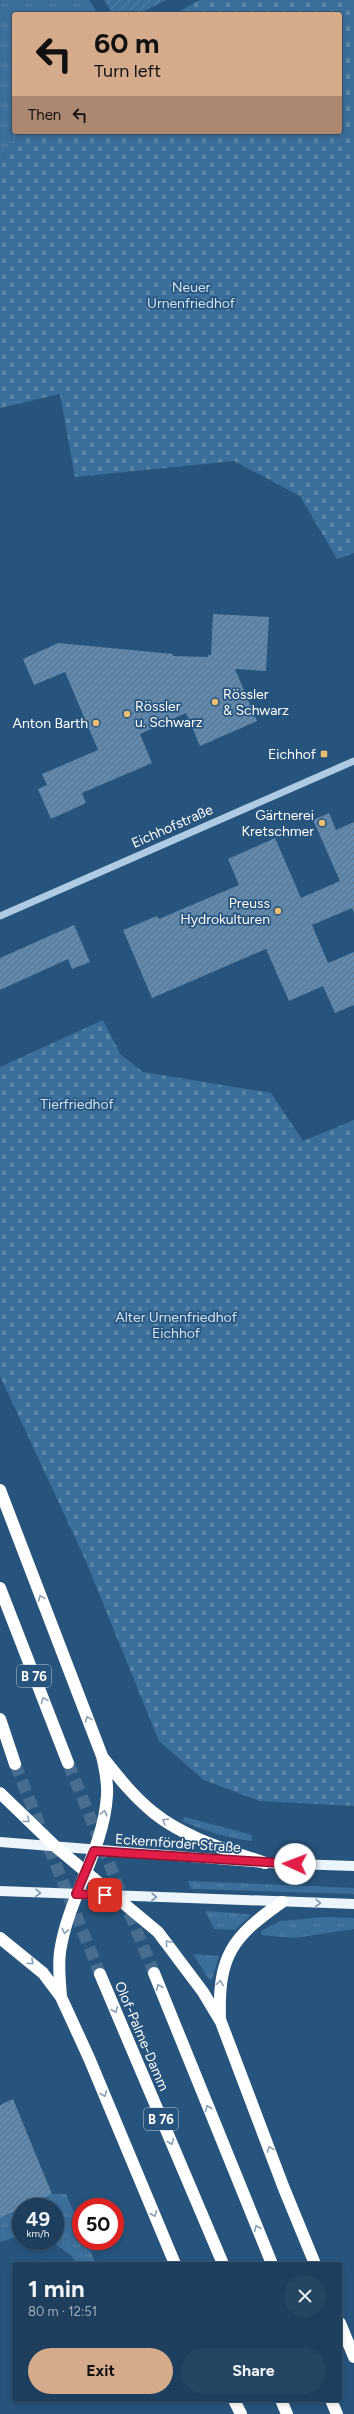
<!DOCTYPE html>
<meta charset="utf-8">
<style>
body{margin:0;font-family:Figtree,sans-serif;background:#254663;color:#f1f3f6;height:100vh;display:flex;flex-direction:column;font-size:15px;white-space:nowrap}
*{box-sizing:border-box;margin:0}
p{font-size:13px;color:#a0afbc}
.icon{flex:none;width:22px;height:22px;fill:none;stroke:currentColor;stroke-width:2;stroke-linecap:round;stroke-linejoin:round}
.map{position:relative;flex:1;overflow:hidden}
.drawer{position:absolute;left:12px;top:2262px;width:330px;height:140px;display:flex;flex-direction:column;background:#1d3f5d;border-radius:4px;box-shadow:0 2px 6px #0003,0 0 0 1px #3b5872}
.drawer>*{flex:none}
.top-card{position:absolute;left:12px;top:12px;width:330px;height:122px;border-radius:4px;box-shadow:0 2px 6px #0003,0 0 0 1px #3b5872;background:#d6ab8b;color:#111;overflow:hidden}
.speed{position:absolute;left:12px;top:2198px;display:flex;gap:8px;font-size:20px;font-weight:700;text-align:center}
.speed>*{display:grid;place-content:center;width:52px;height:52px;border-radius:50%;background:#1d3f5d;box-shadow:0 2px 6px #0003,0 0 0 1px #3b5872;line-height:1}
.speed small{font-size:10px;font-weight:400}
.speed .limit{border:6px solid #d22;background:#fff;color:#111}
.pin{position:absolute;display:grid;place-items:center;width:34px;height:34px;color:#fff;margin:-17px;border-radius:8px;box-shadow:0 2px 6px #0006}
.me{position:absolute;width:44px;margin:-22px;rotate:272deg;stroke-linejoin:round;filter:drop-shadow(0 0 3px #0008)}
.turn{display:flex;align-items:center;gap:14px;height:84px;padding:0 16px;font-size:18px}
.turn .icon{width:52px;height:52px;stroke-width:2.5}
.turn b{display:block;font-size:28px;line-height:34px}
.then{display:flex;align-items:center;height:38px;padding:0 16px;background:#0003;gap:8px;font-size:15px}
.round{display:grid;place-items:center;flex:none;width:42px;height:42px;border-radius:21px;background:#254663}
.overview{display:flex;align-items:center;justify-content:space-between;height:68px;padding:0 16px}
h1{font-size:24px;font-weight:700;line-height:30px}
.primary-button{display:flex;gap:8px;margin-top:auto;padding:8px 16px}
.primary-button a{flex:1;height:46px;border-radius:24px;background:#d6ab8b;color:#111;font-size:16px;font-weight:700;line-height:46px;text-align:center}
.primary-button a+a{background:#254663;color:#f1f3f6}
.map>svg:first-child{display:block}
.grass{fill:url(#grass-tufts)}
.cemetery{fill:url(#cemetery-stones)}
.garden{fill:url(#garden-furrows)}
.building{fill:url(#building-hatch)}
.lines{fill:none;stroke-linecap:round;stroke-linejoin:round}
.highway-tunnel{stroke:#476e90;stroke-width:12;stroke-dasharray:12 6;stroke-linecap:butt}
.minor{stroke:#adcbe4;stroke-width:7}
.major{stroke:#ecf4fc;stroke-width:10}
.highway{stroke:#fff;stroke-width:12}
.oneway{stroke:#88a1b7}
.oneway2{stroke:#7694af}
.route-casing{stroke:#92132f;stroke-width:10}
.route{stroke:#e11d48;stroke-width:7}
.poi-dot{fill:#ecbe73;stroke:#27547c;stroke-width:1.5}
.labels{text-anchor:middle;stroke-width:3.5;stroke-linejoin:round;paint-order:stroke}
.shield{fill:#27547c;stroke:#beccd8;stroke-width:1}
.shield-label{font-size:13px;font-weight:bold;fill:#fff}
.park-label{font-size:14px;fill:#cfe3f4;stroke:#27547c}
.poi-label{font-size:14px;fill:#fff;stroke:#27547c;text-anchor:end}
.street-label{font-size:14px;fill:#fff;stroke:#27547c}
</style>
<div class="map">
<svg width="354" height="2414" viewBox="0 0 354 2414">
<defs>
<pattern id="grass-tufts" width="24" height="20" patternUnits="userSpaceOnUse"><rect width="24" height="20" fill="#3b6e99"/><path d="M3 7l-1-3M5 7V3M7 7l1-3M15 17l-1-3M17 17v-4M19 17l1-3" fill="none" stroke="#5884a8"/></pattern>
<pattern id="cemetery-stones" width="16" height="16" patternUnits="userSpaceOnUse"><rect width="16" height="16" fill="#3b6e99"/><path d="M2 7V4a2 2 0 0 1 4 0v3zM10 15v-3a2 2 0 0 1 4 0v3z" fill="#5884a8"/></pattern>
<pattern id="garden-furrows" width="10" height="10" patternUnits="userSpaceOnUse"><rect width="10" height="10" fill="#3b6e99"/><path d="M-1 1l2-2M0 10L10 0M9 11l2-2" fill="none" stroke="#5884a8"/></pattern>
<pattern id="building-hatch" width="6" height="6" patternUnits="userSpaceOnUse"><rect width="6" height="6" fill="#6089ad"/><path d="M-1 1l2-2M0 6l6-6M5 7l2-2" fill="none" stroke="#587186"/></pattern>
</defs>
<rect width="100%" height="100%" fill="#27547c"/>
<path class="grass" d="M0 0H89L98 14H14V132H19L0 161Z
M185 1817 252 1835V1841C227 1838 205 1831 182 1821Z
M188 1881 354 1888V1894L191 1889Z
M205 1911 247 1914 251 1915 235 1930 214 1929Z
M325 1917 354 1918V1929L295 1938 261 1935V1931L280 1921Z
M193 1954 219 1956 212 1980 208 1978Z
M52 2194H66L81 2229V2241H86L96 2264H76L72 2256 51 2241H55V2207H24Z
M21 2209V2235L0 2242V2218Z"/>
<path class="cemetery" d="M200 0H354V553L337 559 300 496 234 461 75 477 60 394 0 408V161L19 132H340V14H174Z
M103 1020 120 1054 143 1072 271 1093 303 1141 354 1120V1806L259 1801 204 1780 159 1741 85 1559 0 1376V1067Z"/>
<path class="garden" d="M104 0H166L138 14H113Z"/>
<path class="building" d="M213 614 269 617 266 671 235 669 257 721 200 746 186 713 140 734 152 763 82 793 86 803 51 819 38 789 47 785 42 774 98 750 65 672 34 685 23 659 58 643 173 654V656L208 657V655H211Z
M329 813 336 830 354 822V913L352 908 312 925 328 963 354 952V1005L335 1013 323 986 289 1001 266 949 152 998 123 930 157 916 159 919 239 885 228 859 275 838 301 898 340 881 313 820Z
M74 925 90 962 72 969 68 959 0 990V958Z
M13 2099 52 2194 0 2218V2105Z"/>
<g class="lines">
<path class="highway-tunnel" d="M68 1763 154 1973
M15 1764 100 1974"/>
<path class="minor" d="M0 916 354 761"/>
<path class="major" d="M0 1842 265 1863 354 1866
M0 1891 354 1904"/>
<path class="highway" d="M0 1490 102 1756C105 1769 108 1782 107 1795 104 1850 68 1897 60 1952 58 1967 60 1982 61 1997
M0 1588 68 1763
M0 1719 15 1764
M104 1759C119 1778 134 1797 154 1813 185 1838 228 1850 265 1863
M0 1793 56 1847 158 1932 203 1992 221 2022 283 2186 315 2264
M0 1938 43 1973 61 1997 89 2058 175 2264
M154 1973 272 2264
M100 1974 223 2264
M220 2018C218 1956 232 1937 282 1902
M340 2323 354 2357
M234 2400 241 2414
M281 2400 287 2414
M331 2400 337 2414"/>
</g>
<defs><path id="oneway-chevron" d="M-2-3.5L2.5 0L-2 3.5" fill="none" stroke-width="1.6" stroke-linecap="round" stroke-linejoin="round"/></defs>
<g class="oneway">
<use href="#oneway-chevron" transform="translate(41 1598) rotate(-111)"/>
<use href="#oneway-chevron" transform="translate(44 1700) rotate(-111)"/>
<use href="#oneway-chevron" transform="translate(88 1719) rotate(-111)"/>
<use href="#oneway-chevron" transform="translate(104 1813) rotate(-75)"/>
<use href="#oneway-chevron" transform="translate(27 1820) rotate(43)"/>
<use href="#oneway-chevron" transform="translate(165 1821) rotate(-149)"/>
<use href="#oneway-chevron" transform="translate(65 1931) rotate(104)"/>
<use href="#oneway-chevron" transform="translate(168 1943) rotate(-130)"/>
<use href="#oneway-chevron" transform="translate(31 1962) rotate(43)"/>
<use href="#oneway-chevron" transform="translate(220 1983) rotate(-82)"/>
<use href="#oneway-chevron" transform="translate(159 1987) rotate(-112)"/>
<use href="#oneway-chevron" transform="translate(115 2010) rotate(67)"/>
<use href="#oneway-chevron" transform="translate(104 2094) rotate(67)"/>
<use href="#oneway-chevron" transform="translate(208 2108) rotate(-112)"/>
<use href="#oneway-chevron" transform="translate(171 2142) rotate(67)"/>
<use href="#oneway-chevron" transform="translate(270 2149) rotate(-110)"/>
<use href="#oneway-chevron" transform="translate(154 2214) rotate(67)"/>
<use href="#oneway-chevron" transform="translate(257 2228) rotate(-113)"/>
</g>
<g class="oneway2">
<use href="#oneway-chevron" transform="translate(38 1893) rotate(2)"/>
<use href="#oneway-chevron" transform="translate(154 1897) rotate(2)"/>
<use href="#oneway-chevron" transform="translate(318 1903) rotate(2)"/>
</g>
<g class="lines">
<g class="route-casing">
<path id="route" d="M105 1895 76 1894 94 1851 295 1864"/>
</g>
<use href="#route" class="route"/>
</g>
<g class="poi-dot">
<circle cx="215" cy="702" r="4"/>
<circle cx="127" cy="714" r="4"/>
<circle cx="96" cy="723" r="4"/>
<rect x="320" y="750" width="8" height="8" rx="2"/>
<circle cx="322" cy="823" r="4"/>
<circle cx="278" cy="911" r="4"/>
</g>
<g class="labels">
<g class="shield">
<rect x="17" y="1665" width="34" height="22" rx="3"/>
<rect x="144" y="2108" width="34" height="22" rx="3"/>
</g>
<g class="shield-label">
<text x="34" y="1681">B 76</text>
<text x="161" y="2124">B 76</text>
</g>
<g class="park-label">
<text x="191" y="292">Neuer<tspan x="191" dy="16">Urnenfriedhof</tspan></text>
<text x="77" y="1109">Tierfriedhof</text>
<text x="176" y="1322">Alter Urnenfriedhof<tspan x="176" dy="16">Eichhof</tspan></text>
</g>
<g class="poi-label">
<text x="223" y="699" text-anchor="start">Rössler<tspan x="223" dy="16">&amp; Schwarz</tspan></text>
<text x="135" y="711" text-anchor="start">Rössler<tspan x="135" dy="16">u. Schwarz</tspan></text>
<text x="88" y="728">Anton Barth</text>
<text x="316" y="759">Eichhof</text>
<text x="314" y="820">Gärtnerei<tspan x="314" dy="16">Kretschmer</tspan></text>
<text x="270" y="908">Preuss<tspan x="270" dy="16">Hydrokulturen</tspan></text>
</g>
<g class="street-label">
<text transform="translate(172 826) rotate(-24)" y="5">Eichhofstraße</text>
<text transform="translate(178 1843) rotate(4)" y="5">Eckernförder Straße</text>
<text transform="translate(142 2036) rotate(67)" y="5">Olof-Palme-Damm</text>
</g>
</g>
</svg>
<div class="speed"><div>49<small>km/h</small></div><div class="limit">50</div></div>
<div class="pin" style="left:105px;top:1895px;background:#d93025"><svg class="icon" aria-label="arrive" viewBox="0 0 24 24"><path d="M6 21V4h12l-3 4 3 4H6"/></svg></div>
<svg class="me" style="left:295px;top:1864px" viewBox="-20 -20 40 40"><circle r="19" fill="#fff"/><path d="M0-13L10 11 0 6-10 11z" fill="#e11d48"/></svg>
<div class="top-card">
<div class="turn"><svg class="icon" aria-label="left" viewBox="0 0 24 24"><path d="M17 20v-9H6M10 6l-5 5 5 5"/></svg><div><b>60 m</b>Turn left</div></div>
<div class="then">Then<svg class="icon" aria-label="left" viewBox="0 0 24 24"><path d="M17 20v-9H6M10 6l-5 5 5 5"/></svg></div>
</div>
<section class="drawer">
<div class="overview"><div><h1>1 min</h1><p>80 m · 12:51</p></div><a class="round"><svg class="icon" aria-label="close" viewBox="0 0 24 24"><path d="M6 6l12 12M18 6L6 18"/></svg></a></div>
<div class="primary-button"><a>Exit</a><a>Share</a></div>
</section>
</div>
